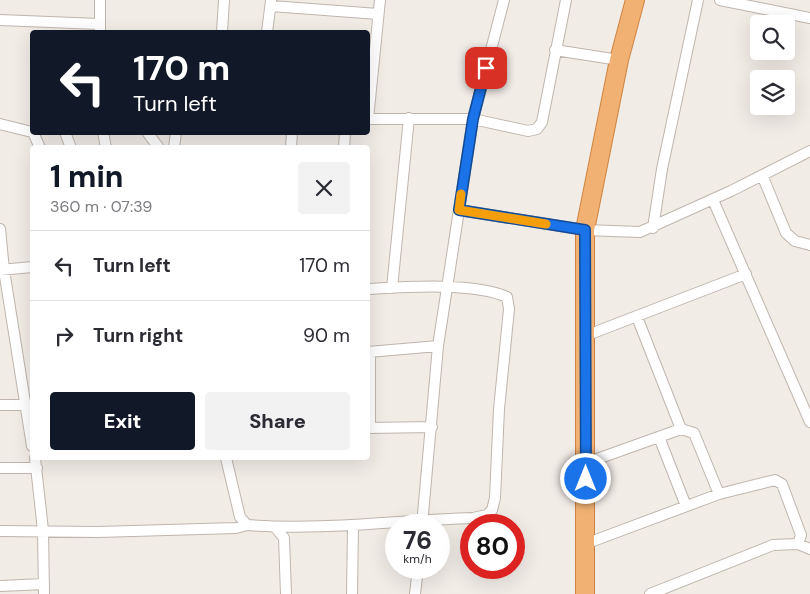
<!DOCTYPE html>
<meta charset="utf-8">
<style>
body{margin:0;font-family:"DM Sans",sans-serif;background:#f2f2f3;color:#2b2b33;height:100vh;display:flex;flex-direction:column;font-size:19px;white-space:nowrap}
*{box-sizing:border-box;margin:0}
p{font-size:16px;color:#7c7c81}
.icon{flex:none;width:28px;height:28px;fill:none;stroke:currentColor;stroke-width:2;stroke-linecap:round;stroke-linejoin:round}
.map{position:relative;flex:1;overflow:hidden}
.drawer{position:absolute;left:30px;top:145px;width:340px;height:315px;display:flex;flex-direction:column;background:#fff;border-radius:5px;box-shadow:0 5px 20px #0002}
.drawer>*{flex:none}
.banner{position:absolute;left:30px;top:30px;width:340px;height:105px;border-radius:5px;box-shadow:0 5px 20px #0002;background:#111827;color:#fff;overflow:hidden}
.tools{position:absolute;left:750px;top:15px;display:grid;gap:10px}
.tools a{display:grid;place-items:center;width:45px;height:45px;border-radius:5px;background:#fff;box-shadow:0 5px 20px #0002;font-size:25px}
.speed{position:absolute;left:385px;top:514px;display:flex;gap:10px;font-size:25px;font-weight:700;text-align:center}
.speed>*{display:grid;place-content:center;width:65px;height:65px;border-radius:50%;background:#fff;box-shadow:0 5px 20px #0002;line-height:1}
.speed small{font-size:12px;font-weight:400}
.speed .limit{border:8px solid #d22;background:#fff;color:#111}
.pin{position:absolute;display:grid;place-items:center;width:42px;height:42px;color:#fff;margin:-21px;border-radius:10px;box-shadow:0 2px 8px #0006}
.me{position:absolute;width:55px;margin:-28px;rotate:0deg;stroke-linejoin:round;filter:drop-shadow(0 0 4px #0008)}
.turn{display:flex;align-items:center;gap:18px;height:105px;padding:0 20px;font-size:22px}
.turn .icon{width:65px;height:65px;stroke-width:2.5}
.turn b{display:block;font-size:35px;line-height:42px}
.round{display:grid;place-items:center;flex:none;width:52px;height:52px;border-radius:5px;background:#f2f2f3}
.summary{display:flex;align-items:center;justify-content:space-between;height:85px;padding:0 20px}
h1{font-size:30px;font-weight:800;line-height:38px;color:#111827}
.action{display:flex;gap:10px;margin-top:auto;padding:10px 20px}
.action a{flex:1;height:58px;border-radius:5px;background:#111827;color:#fff;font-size:20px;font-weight:800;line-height:58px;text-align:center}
.action a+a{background:#f2f2f3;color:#2b2b33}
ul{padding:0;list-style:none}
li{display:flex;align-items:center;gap:15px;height:70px;padding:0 20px;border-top:1px solid #e1e1e2}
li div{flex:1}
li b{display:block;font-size:19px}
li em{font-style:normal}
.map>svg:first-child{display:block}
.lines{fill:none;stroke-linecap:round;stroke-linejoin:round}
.street-casing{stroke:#bfb5ad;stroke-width:12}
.highway-casing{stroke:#cf8343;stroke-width:20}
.street{stroke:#fff;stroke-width:10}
.highway{stroke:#f1b173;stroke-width:18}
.route-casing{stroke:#114b97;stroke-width:12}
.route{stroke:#1a73e8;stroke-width:9}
.slow{stroke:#f59e0b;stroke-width:9}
</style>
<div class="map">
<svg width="810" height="594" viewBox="0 0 810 594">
<rect width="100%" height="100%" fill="#f2ece7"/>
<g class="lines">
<g class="street-casing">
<path id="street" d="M100 0V32
M720 0 810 18
M271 6 378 14
M0 20 99 24
M222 32 224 0
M267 32 271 1
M555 50 619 60
M368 119H473L528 131 537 129 542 122 566 0
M368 119 380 0
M0 124 32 132
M33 132 40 148
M65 132 71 148
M103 132 106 148
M147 132 159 148
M174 148 176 132
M291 148 292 132
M344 148 345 132
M762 175 786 233 795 241 810 245
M713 200 810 422
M459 210 585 230 640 232 731 191 810 151
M653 228 662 169 698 0
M0 229 4 270 32 446
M0 270 32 267
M392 288 409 118
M637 317 681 429
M585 336 746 274
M368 352 438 346
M370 352V428
M0 405H26
M368 428 432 427
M659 437 686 506
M35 458 43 530 44 594
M226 458 240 517 247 525C323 531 397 520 473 518L487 515 492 510 495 498 499 409 509 309 507 297C475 282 403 287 368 289
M586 463 681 429 694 433 719 494
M0 468H37
M422 525 438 346 459 210 473 119 504 0
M275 527 284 538 286 594
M0 531 98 532 236 528 247 525
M585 544 719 494 775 480 782 484 801 535 798 544
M0 586 44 584
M352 594 353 526
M415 594 418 568
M650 594 773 545 798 544 810 549"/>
</g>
<g class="highway-casing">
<path id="highway" d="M585 594V230L619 60 635 0"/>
</g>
<use href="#street" class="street"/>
<use href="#highway" class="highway"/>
</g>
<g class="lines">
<g class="route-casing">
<path id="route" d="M486 68 473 119 459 210 585 230 586 479"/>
</g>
<use href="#route" class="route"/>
<path class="slow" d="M461 194 459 210 546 224"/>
</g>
</svg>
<div class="tools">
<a><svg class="icon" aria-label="search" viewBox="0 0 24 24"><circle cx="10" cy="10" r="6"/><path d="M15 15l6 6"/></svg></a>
<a><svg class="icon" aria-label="layers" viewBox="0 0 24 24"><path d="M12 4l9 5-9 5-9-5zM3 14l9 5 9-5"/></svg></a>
</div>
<div class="speed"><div>76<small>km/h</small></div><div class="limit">80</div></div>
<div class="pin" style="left:486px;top:68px;background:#d93025"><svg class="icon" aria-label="arrive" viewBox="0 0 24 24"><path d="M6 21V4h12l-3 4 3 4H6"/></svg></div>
<svg class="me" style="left:586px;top:479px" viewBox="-20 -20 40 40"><circle r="17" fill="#1a73e8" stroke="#fff" stroke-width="3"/><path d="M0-11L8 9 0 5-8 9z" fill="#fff"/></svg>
<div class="banner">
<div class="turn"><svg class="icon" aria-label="left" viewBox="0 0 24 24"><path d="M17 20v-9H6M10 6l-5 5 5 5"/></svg><div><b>170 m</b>Turn left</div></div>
</div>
<section class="drawer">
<div class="summary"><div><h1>1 min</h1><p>360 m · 07:39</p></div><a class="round"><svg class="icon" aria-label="close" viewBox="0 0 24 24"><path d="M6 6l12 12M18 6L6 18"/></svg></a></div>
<ul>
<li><svg class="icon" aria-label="left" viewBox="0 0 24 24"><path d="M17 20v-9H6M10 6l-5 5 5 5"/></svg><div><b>Turn left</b></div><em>170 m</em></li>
<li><svg class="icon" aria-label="right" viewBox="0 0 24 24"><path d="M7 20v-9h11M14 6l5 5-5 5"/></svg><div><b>Turn right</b></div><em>90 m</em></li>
</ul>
<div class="action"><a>Exit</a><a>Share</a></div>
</section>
</div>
